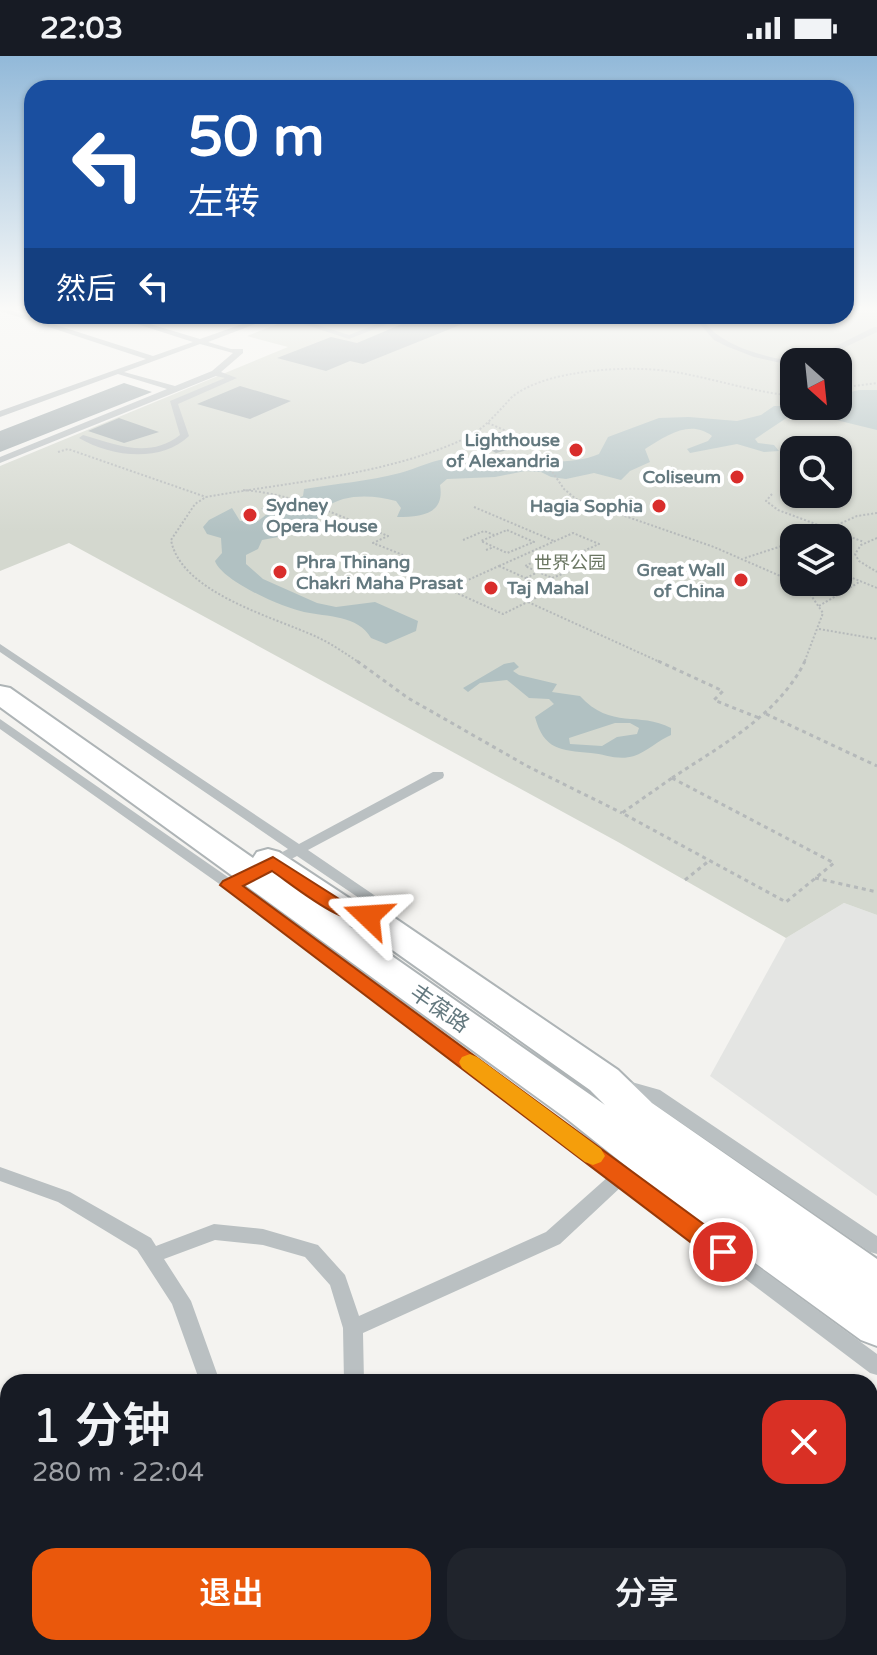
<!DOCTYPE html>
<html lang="zh">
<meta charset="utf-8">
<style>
body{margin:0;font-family:"Varela Round","Noto Sans SC",sans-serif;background:#20242c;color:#f1f3f6;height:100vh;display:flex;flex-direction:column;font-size:30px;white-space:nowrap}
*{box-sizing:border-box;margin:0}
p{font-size:26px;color:#9ea1a6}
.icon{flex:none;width:44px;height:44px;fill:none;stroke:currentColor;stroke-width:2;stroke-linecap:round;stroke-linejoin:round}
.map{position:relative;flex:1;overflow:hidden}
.details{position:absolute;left:0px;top:1318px;width:878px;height:282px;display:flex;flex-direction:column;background:#171b24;border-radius:24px 24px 0 0;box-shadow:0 2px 6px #0004}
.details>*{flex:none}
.top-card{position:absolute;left:24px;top:24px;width:830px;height:244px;border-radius:24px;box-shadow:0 2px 6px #0004;background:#1a4fa0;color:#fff;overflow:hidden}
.needle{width:52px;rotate:153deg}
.buttons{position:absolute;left:780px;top:292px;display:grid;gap:16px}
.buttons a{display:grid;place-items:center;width:72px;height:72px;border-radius:16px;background:#171b24;box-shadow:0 2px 6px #0004;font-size:40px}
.pin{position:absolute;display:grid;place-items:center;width:68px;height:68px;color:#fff;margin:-34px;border:4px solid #fff;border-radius:50%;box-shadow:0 2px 8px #0007}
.me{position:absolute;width:88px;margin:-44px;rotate:290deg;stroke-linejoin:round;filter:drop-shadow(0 0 6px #0008)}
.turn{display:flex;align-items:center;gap:28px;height:168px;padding:0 32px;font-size:36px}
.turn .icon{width:104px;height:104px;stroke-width:2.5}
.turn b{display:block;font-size:56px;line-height:68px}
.then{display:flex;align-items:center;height:76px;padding:0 32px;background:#0003;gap:16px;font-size:30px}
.round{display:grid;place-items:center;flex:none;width:84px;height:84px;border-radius:24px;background:#20242c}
.headline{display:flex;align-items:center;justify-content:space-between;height:136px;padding:0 32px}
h1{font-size:48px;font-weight:600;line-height:60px}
.button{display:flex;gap:16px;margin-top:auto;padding:16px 32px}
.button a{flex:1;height:92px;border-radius:24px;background:#ea580c;color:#fff;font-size:32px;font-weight:600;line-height:92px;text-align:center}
.button a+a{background:#20242c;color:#f1f3f6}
.status{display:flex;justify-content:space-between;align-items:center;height:56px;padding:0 40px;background:#171b24;direction:ltr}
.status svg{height:22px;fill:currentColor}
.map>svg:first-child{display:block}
.built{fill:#e4e5e3}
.green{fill:#d4d8cf;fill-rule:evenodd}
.water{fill:#b1c1c2;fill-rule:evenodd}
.building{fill:#a3adb0}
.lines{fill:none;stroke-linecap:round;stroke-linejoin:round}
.major-casing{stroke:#aeb4b6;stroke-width:4}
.path-far1{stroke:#b5b9ba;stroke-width:2;stroke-dasharray:2 2;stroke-linecap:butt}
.path{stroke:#b5b9ba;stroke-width:3;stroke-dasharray:4 4;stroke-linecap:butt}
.minor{fill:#bac0c2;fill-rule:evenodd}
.major{fill:#fff;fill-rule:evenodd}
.route{fill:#ea580c;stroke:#983908;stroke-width:2}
.slow{fill:#f59e0b}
.poi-dot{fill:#d92d2b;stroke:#fff;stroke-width:3}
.labels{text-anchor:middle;stroke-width:8;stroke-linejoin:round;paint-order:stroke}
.far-poi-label{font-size:18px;font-weight:bold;fill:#64797f;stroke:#fff;text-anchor:end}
.far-park-label{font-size:18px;fill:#6b7763;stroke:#fff}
.street-label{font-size:22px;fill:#64797f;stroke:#fff}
</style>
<div class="status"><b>22:03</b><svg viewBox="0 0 49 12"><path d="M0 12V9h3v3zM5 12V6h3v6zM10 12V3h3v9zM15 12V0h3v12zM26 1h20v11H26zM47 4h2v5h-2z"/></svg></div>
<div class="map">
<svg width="877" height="1599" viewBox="0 0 877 1599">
<rect width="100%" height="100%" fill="#f4f3f0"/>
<path class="built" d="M844 847 877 859V1140L710 1020 786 882Z"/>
<path class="green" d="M846 253H877V859L844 847 786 882 618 786 69 487 0 515V410L288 291 247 280 298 260H846ZM794 306H838V350H794ZM794 394H838V438H794ZM794 482H838V526H794Z"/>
<path class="water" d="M859 334H877V374L828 362 808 353 797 355 755 383 758 387 774 389 779 395 764 396 737 388 690 397 687 393 708 385 712 380C690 363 666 380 645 393L650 406 630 415 621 424 594 417 566 423 551 421 541 416 525 415 495 421 447 423 440 429C445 458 422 461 397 461L401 452 396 445C374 439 344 437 325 452 319 457 315 468 310 475L262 484 258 493 246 499V508L263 523 317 547 336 551 375 546 418 565 416 575 386 588 371 582C358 559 327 561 304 556 283 552 222 525 215 505L222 497 221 482 207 478 203 471 209 464 232 452 240 465H258L267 458 261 452 279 451 303 440 304 433C335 428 369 425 400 417 418 412 435 403 453 402 498 398 560 415 599 398L608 381 659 362 689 361 737 365 761 359 774 350H838V339Z
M514 606 519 611 513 615 519 619 557 628 552 636 580 640C611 674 639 655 671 672V679C659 684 646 696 634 700 618 705 605 698 591 697 560 694 544 694 535 661L554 648 549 643 529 642 507 624 480 627 468 636 463 632 504 608ZM615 667H630L639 672 637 678 617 681 602 690 570 688 569 682Z"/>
<path class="building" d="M421 260H472L475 263 363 308 350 305 326 315 277 302 331 281 357 287Z
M124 327 152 336 0 396V375Z
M240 330 291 345 250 363 197 348Z
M119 362 159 376 124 387 88 375Z
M500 376 524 390 496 397 476 385Z"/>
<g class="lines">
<g class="major-casing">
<path id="major" d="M0 630 10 632 253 802 257 796 268 793 279 796 358 848 380 852 618 1014 652 1047 877 1203V1290L861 1284 675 1149 567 1063 0 651ZM349 870 360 871 590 1034 605 1049Z"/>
</g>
<path class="path-far1" d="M339 260 357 265
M838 332 877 327
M488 367 532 386 564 433 576 443 714 491 794 526
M58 396 68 393 206 441
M243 434C295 438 340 460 388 480L373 487 403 499
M772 438 766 445 778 454 864 486
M474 451 554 485
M507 474 534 486 507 497 481 485Z
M808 482 857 460 877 457
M877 482 861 489 855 498 859 505 877 516
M463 484 484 475 494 479
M783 489 794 495
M486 494 494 491
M542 502 570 515 552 522 525 510Z
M745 502 794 486
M499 510 552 534 503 558 448 533Z
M499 510 573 477 599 488 555 508
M838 516 877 532
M526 522 538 516
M795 526 806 532 823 557 804 607
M528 546 662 607
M819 550 861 525
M819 573 877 583
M360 607C346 598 332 588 317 581 274 561 181 537 171 484L195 448 206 441C290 426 388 419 466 382 484 373 497 357 511 342 525 329 553 321 572 318 604 312 643 311 675 316 715 323 753 336 794 340"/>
<path class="path" d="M357 605 408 642 527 710 622 757
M658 605 723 635 714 644 759 662
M766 658 877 710
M672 722 834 807 786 846 622 757Z
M672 722C720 690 779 659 805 605
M815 822 877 836
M685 824 710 804"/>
<path class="minor" d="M0 253H6L153 300 193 286 112 260H123L200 283 265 260H276L208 286 231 293H243V297L221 316 237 322 178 348 189 380C161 407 111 401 79 382L83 379C117 389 149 403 180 379L170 345 225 322 216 320 0 407V401L167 333 118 318 0 361V355L146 303 0 255ZM200 288 233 297 212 315 175 330 124 316Z
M309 260H319L308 266 349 279 397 260H408L349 283 297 266Z
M475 260H488L499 264 495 266Z
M687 260C704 260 706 271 718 279 740 295 769 301 795 306L794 310 754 301 726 290 714 284 699 267Z
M874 271H877V276L814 306H804Z
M0 588 299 788 433 716H443L444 719 443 722 308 794 374 839 376 842 373 863 368 865 361 860 362 844 297 800 274 812H264L262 809 264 806 288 793 0 596Z
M0 663 235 826 877 1298V1319L870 1317 622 1130 560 1188 363 1277 364 1326H344L343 1272 330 1229 305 1201 263 1189 215 1184 164 1203 191 1245 220 1326H200L172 1248 137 1194 58 1146 0 1125V1111L70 1136 151 1182 156 1190 214 1168 263 1173 311 1187 318 1189 345 1219 359 1260 546 1176 609 1120 225 832 0 673Z
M621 1023 660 1034 877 1180V1198L870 1196 648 1044 615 1033 613 1029 615 1025Z
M0 1429H8V1451H0Z
M165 1592H190L187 1599H162Z"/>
<use href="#major" class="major"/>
</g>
<linearGradient id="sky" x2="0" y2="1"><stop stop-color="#92b9d9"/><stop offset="0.53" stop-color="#fafaf8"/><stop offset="1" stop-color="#fafaf8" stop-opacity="0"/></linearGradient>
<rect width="877" height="477" fill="url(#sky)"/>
<path class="route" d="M273 801 355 853 375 856 378 860C357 884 292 828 272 815L243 830 732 1189 736 1196 732 1204 723 1207 714 1204 220 829 223 825Z"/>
<path class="slow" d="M470 998 477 1001 601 1093 605 1100 601 1106 593 1109 585 1106 462 1012 459 1006 462 1001Z"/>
<g class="poi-dot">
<circle cx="576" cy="394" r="8"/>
<circle cx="737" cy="421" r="8"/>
<circle cx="659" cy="450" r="8"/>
<circle cx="250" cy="459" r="8"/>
<circle cx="280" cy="516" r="8"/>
<circle cx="741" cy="524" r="8"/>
<circle cx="491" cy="532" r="8"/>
</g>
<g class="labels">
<g class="far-poi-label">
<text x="560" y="390">Lighthouse<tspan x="560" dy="21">of Alexandria</tspan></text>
<text x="721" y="427">Coliseum</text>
<text x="266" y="455" text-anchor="start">Sydney<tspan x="266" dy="21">Opera House</tspan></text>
<text x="643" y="456">Hagia Sophia</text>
<text x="296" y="512" text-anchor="start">Phra Thinang<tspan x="296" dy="21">Chakri Maha Prasat</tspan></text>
<text x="725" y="520">Great Wall<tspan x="725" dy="21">of China</tspan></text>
<text x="507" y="538" text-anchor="start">Taj Mahal</text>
</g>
<g class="far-park-label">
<text x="570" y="513">世界公园</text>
</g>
<g class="street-label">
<text transform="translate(440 952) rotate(35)" y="8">丰葆路</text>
</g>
</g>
</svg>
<div class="buttons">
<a><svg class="needle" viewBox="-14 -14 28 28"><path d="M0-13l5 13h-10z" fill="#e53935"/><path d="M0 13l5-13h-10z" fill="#9ea1a6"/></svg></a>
<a><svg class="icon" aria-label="search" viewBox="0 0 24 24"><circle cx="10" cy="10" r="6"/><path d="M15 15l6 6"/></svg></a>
<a><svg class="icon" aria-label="layers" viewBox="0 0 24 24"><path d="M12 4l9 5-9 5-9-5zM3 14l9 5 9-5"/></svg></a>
</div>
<div class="pin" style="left:723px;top:1196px;background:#d93025"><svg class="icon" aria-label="arrive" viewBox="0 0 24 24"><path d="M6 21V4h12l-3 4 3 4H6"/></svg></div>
<svg class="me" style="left:368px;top:860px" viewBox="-20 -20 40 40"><path d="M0-17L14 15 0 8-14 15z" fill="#ea580c" stroke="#fff" stroke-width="4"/></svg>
<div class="top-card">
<div class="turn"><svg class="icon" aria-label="left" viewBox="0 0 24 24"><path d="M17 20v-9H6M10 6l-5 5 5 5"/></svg><div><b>50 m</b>左转</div></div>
<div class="then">然后<svg class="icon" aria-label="left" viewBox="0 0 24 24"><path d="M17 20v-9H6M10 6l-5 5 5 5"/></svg></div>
</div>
<section class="details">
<div class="headline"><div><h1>1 分钟</h1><p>280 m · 22:04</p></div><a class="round" style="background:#d93025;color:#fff"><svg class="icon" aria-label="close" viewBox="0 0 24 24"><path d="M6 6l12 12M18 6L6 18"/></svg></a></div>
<div class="button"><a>退出</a><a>分享</a></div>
</section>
</div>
